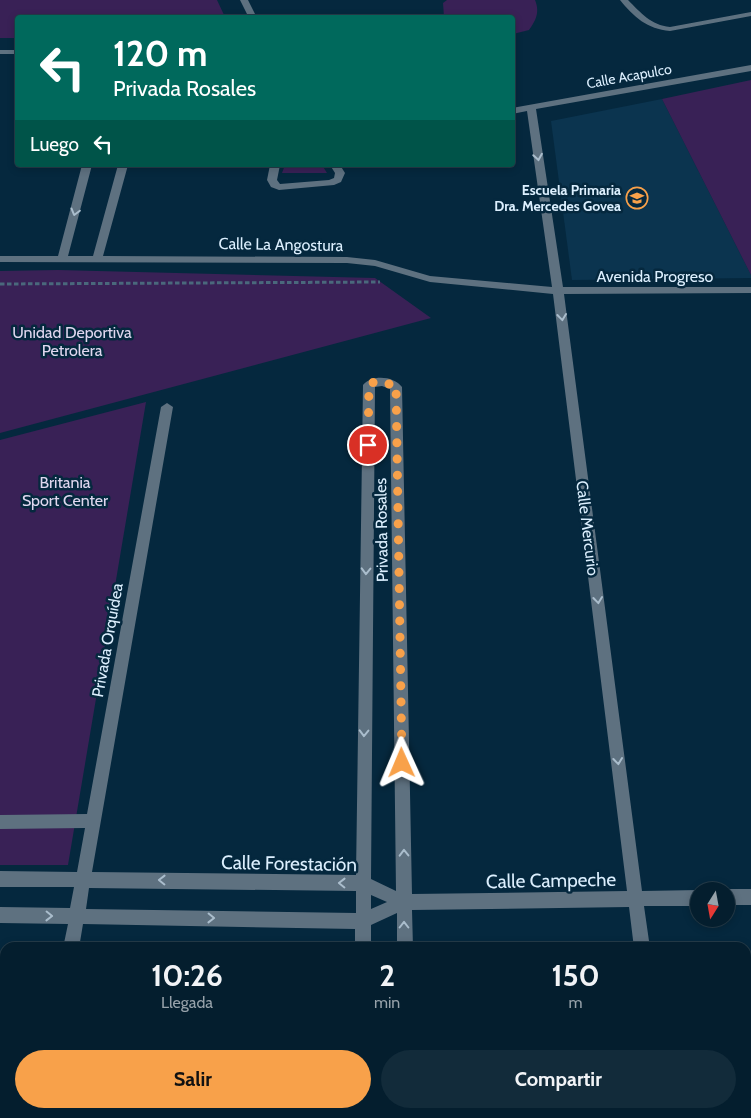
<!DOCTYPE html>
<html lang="es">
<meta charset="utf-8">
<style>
body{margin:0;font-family:Cabin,sans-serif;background:#122b3a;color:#f1f3f6;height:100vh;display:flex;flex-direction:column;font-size:19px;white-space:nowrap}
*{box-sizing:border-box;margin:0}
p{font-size:16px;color:#97a2aa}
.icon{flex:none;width:28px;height:28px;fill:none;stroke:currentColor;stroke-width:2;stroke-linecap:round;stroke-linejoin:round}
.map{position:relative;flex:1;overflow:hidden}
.panel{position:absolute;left:0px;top:942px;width:751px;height:176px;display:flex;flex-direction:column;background:#041e2e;border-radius:15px 15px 0 0;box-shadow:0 2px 8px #0003,0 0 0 1px #253c4a}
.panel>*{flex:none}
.guide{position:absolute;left:15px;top:15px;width:500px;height:152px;border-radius:5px;box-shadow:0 2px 8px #0003,0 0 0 1px #253c4a;background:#00695c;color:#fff;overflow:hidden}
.needle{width:32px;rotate:191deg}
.tools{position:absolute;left:690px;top:882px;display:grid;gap:10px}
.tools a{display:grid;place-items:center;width:45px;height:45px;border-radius:50%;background:#041e2e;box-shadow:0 2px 8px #0003,0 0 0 1px #253c4a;font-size:25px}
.pin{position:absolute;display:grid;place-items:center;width:42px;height:42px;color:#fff;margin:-21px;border:2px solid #fff;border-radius:50%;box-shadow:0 1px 5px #0007}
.me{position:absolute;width:55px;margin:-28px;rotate:359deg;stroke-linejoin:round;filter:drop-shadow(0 0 4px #0008)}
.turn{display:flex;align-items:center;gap:18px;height:105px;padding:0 15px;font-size:22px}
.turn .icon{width:65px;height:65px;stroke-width:2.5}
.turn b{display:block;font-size:35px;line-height:42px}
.then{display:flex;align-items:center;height:48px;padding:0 15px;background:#0003;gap:10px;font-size:19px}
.eta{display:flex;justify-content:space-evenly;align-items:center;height:85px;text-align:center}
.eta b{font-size:30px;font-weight:700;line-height:35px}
.cta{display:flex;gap:10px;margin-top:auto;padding:10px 15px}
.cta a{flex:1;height:58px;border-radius:30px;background:#f8a14a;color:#111;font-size:20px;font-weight:700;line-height:58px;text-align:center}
.cta a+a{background:#122b3a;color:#f1f3f6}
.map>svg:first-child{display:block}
.built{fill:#0b344f}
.green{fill:#392156}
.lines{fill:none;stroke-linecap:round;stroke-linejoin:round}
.path{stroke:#4a687c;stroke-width:3;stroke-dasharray:4.5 2.5;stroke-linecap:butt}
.minor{fill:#5e7180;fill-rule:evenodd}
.oneway{stroke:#aabdcc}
.route{stroke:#f8a14a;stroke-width:9;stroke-dasharray:0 16.2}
.labels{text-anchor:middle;stroke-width:5;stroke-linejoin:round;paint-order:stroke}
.far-street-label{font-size:14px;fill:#dceffe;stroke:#05283e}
.far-poi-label{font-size:14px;font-weight:bold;fill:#dceffe;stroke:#05283e;text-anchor:end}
.street-label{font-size:16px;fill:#dceffe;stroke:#05283e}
.park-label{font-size:16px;fill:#e0d7ef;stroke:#05283e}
.near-street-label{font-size:19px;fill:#dceffe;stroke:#05283e}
</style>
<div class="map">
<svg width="751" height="1118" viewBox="0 0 751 1118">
<rect width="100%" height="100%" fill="#05283e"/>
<path class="built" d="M662 99 751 275V278L572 280 551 121Z"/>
<path class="green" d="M0 0H217L225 17 18 18 17 38H0Z
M447 0H535C540 12 536 20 529 30L513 34 512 18 444 17 443 3Z
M751 80V275L662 99Z
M285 165H322L327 173H282Z
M58 270 375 278 431 318 0 433V271Z
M146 402 68 865H0V440Z"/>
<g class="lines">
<path class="path" d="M0 284 380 282"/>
<path class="minor" d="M240 0H248L257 18H249Z
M620 0H628C641 13 651 25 670 27L751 12V16L670 31C647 29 634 17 620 0Z
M0 50H18V54H0Z
M751 65V71L536 109 563 287H751V293L564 294 642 891 699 890 701 891H699V906H644L650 948H634L629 907 412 910 413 948H397V913L371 925V948H355V929L83 924 79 948H63L68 924 0 923V907L70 908 74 887H0V871L77 872 85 828 0 829V815L87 814 161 407 167 403 173 407 92 872 356 875 363 385C372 374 394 376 402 387L412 894 627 891 553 294 430 282 375 266 347 263 0 262V256H58L82 165H92L68 256H93L118 165H128L103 256 347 257 375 260 430 276 552 287 527 111 512 114V108ZM382 386 390 389 396 891 371 879 375 387ZM89 888 356 891V913L86 909ZM371 895 387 902 371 909Z
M270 165H280L277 180 280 184 329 180 334 178 335 173 330 165H340L345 173 341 182 334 185 279 190 271 187 267 180Z
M726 889H751V905H726V891H721Z
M36 1114H53L52 1118H34Z
M354 1114H370L371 1118H353Z
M398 1114H414L415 1118H397Z
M655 1114H672L674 1118H656Z"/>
</g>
<defs><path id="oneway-chevron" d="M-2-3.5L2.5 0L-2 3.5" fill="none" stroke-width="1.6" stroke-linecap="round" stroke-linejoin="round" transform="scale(1.25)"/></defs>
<g class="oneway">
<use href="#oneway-chevron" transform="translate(538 157) rotate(81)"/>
<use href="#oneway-chevron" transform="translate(75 212) rotate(105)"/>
<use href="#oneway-chevron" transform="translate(562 317) rotate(83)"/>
<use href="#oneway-chevron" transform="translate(366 571) rotate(91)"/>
<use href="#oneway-chevron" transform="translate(598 600) rotate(83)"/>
<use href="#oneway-chevron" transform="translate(364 733) rotate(91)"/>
<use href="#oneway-chevron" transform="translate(618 761) rotate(83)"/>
<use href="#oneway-chevron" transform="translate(404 853) rotate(-91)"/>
<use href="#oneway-chevron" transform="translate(162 880) rotate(-179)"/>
<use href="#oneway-chevron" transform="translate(342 883) rotate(-179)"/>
<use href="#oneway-chevron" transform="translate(49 916) rotate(1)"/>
<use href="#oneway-chevron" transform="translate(211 918) rotate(1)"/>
<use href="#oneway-chevron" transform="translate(404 925) rotate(-90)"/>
</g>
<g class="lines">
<path class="route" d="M368 445 369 385 374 382 396 385 402 763"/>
</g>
<defs>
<g id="school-ring" transform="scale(1.125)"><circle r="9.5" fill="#05283e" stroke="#f8a14a" stroke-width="1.5"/><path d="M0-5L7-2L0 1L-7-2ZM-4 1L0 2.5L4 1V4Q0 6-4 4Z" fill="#f8a14a"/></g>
</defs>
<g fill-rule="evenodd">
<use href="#school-ring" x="637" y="198"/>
</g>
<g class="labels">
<g class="far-street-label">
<text transform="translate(629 76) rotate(-10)" y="5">Calle Acapulco</text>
</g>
<g class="far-poi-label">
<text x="621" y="195">Escuela Primaria<tspan x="621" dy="16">Dra. Mercedes Govea</tspan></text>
</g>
<g class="street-label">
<text transform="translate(281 244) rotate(1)" y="6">Calle La Angostura</text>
<text x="655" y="282">Avenida Progreso</text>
<text transform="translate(588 528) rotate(83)" y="6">Calle Mercurio</text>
<text transform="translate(381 530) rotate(-91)" y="6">Privada Rosales</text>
<text transform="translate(107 640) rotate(-80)" y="6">Privada Orquídea</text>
</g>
<g class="park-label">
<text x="72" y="338">Unidad Deportiva<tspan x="72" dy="18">Petrolera</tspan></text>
<text x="65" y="488">Britania<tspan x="65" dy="18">Sport Center</tspan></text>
</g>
<g class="near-street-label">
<text transform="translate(289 863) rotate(1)" y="7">Calle Forestación</text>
<text transform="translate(551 880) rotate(-1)" y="7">Calle Campeche</text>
</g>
</g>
</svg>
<div class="tools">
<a><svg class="needle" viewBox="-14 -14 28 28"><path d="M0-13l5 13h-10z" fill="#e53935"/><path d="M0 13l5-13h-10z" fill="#97a2aa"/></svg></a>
</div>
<div class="pin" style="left:368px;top:445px;background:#d93025"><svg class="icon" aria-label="arrive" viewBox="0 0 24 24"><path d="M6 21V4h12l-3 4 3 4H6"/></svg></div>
<svg class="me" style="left:402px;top:763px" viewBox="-20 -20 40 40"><path d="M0-17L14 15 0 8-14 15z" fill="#f8a14a" stroke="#fff" stroke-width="4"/></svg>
<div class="guide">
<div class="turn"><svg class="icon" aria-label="left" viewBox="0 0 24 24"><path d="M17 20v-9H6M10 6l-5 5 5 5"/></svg><div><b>120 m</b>Privada Rosales</div></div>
<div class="then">Luego<svg class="icon" aria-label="left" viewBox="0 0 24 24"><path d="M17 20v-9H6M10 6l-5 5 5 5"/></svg></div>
</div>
<section class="panel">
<div class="eta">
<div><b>10:26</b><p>Llegada</p></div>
<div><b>2</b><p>min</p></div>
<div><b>150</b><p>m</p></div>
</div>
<div class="cta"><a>Salir</a><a>Compartir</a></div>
</section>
</div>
